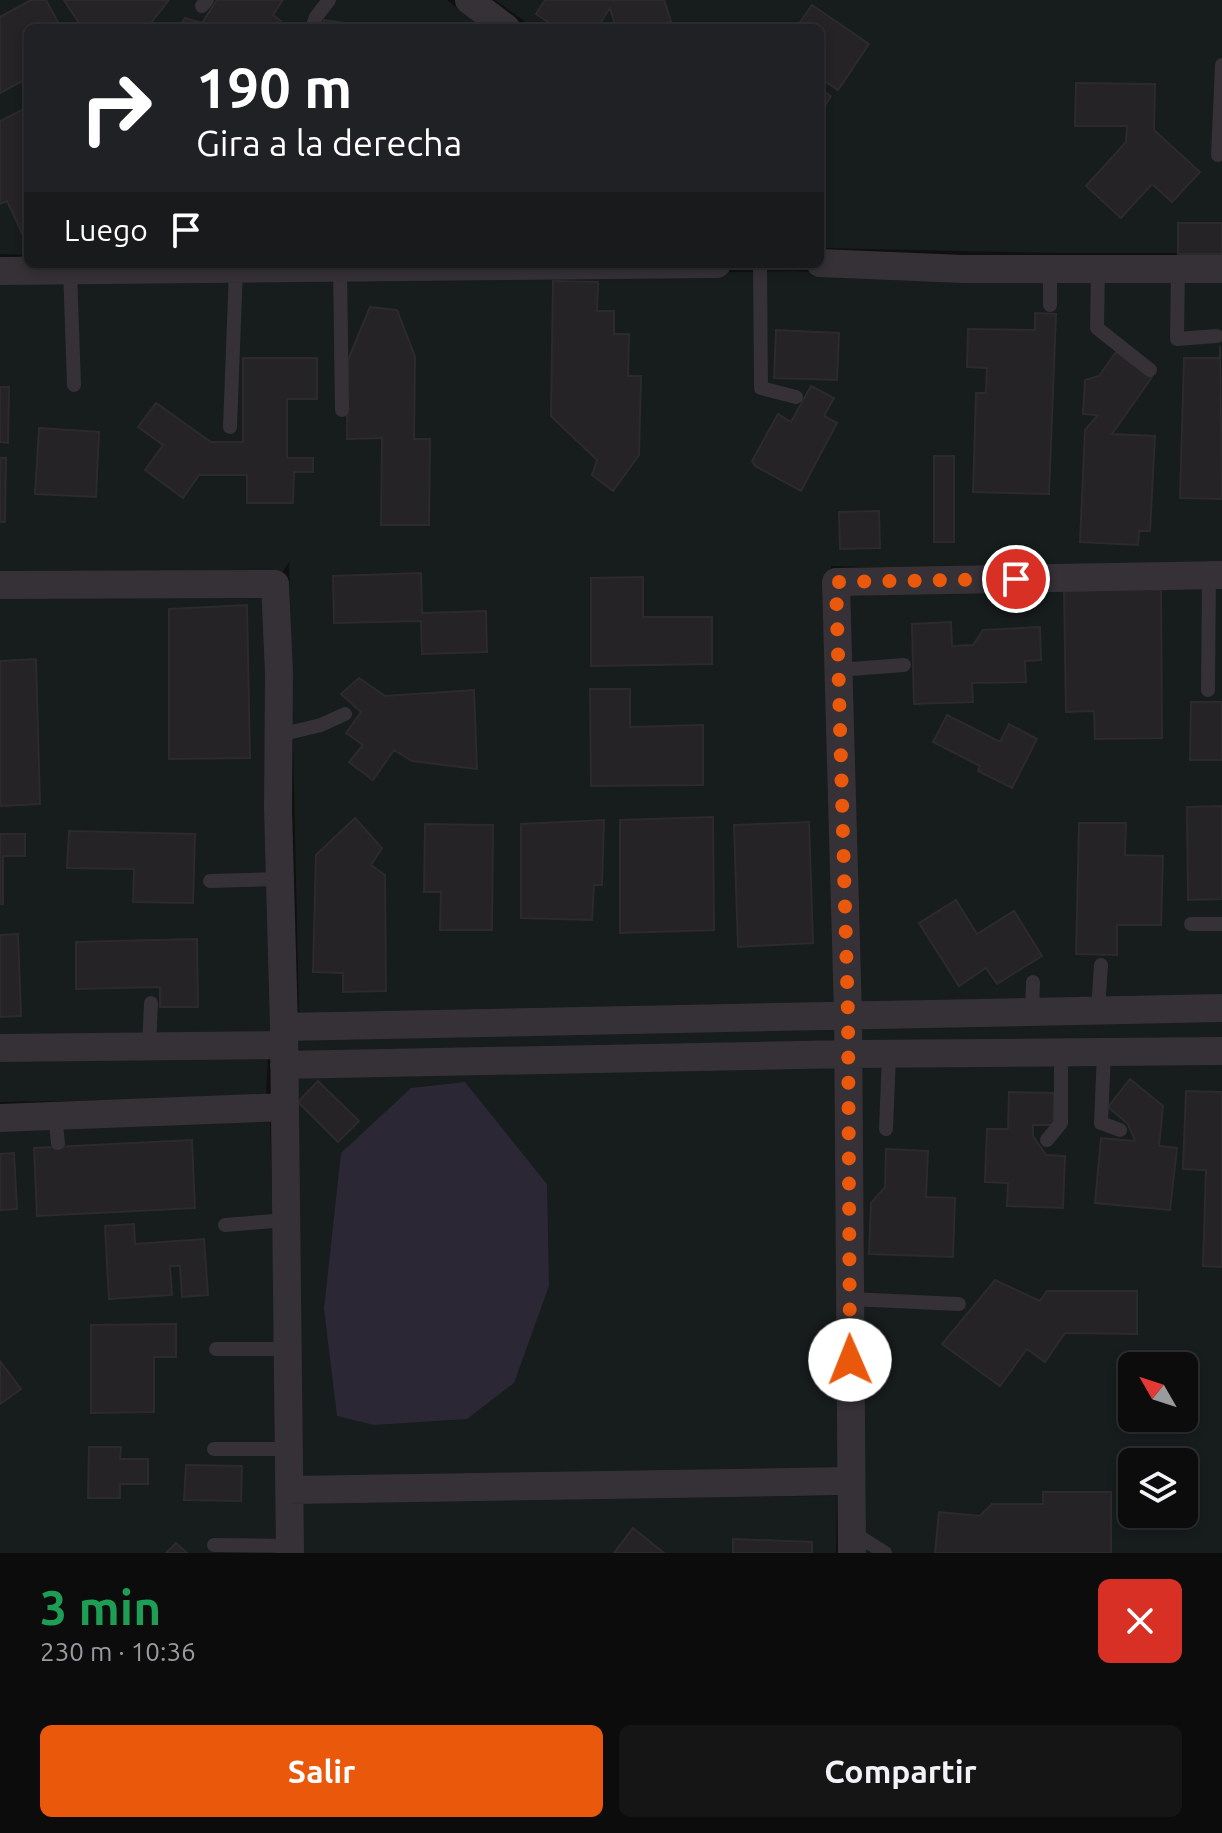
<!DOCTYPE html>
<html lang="es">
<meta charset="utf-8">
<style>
body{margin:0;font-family:Ubuntu,sans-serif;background:#161516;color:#f1f3f6;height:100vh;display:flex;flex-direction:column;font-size:30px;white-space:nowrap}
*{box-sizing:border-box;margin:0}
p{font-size:26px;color:#9a9b9d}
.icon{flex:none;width:44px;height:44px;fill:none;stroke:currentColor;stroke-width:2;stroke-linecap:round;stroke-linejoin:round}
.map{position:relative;height:1553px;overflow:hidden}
.side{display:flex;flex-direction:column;background:#0d0c0d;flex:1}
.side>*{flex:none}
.banner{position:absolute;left:24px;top:24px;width:800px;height:244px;border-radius:12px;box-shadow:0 4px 12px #0003,0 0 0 2px #2d2c2e;background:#202124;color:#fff;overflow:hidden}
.needle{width:52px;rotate:309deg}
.controls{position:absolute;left:1118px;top:1352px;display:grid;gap:16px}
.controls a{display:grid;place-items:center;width:80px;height:80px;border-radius:12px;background:#0d0c0d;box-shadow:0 4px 12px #0003,0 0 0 2px #2d2c2e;font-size:40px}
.pin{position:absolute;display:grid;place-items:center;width:68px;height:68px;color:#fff;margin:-34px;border:4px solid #fff;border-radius:50%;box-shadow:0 2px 8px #0007}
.me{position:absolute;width:88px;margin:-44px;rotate:359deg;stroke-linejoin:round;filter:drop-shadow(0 0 6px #0008)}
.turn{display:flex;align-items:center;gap:28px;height:168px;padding:0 40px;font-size:36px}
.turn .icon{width:104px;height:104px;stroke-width:2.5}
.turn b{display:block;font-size:56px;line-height:68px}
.then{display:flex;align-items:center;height:76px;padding:0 40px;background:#0003;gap:16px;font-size:30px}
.round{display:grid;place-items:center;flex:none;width:84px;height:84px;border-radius:12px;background:#161516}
.head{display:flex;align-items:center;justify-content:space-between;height:136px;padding:0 40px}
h1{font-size:48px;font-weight:700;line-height:60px;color:#1e9e55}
.cta{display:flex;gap:16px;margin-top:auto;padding:16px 40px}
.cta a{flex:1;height:92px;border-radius:12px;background:#ea580c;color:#fff;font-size:32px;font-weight:700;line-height:92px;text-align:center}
.cta a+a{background:#161516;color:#f1f3f6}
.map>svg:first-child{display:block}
.green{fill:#171c1c;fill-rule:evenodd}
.water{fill:#2b2734}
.building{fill:#252325;stroke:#2d2a2d;stroke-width:2}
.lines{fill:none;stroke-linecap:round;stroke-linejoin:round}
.lane{stroke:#353136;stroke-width:14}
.street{stroke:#353136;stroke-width:28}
.route{stroke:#ea580c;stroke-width:14;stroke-dasharray:0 25.2}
</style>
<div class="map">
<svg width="1222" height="1553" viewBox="0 0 1222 1553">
<rect width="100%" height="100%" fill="#111011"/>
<path class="green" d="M0 0H447L482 28H28V255L0 254Z
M495 0H1222V253H1052L820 248V28H534Z
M795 271 912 279 1222 280V566L998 571 831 566 835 1003 299 1016 289 562 280 576 0 575V284Z
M1222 587V997L861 1007 847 595Z
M0 593H266L273 1040 0 1044Z
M1222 1014V1041L861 1045V1023Z
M835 1021 834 1050 290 1060V1033Z
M268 1053 266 1098 0 1102V1059Z
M836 1062 840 1472 298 1483 295 1077Z
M861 1063 1222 1065V1553H863ZM1132 1366H1184V1418H1132ZM1132 1462H1184V1514H1132Z
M270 1117 280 1553H0V1124Z
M837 1496 836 1553H300V1500Z"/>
<path class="water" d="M465 1082 547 1184 549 1286 514 1383 467 1419 374 1425 337 1416 324 1309 341 1153 411 1088Z"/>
<path class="building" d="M31 0H46L61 28H28V78L0 93V17Z
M64 0H169L150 24 156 28H82Z
M217 0H283L273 15 281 21 276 28H178L185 18 202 23Z
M545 0H664L671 21 650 28H616L610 8 597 28H557L536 14Z
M812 5 869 44 838 90 820 78V28H796Z
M324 20 380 28H322Z
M1076 83 1155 84 1154 130 1200 172 1172 202 1152 184 1121 218 1086 186 1126 142 1127 126H1075Z
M820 89 831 96 820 113Z
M28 107V232L23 235 7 201 0 204V121Z
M1178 223H1222V254H1178Z
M553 281 598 282 597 311H614V334H629L628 376H641L639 455 613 491 592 475 597 460 551 416Z
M370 307 397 310 415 357 414 439H430L429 525H381L382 438 347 439 348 360Z
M1035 313 1056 314 1049 494 973 492 976 393H986L987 368 967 367 968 329 1035 330Z
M776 330 839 333 837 380 774 378Z
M1220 346 1222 499 1180 498 1184 358H1220Z
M1116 352 1152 377 1112 434 1155 436 1150 531H1139L1138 545 1080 542 1085 430 1098 415 1083 414 1085 380 1099 376Z
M243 358H317V399H287V458H313V472H294L293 503H247V475H199L183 498 145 470 163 445 138 427 156 403 211 442H243Z
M811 386 834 398 824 416 837 423 801 491 755 466 752 461 778 414 791 422Z
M0 387H9L8 443 0 442Z
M39 428 99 432 96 497 35 494Z
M934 456H954V542H934Z
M0 458H6L5 522H0Z
M879 511 880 548 840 549 839 512Z
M421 573 422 613 486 611 487 652 422 654 421 621 334 623 333 576Z
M643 577V617H712V664L591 666V578Z
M1161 587 1162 738 1095 739 1094 711 1066 712 1064 589Z
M247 605 250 758 169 759V609Z
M951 622 952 646 973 645 983 630 1040 627 1041 660 1025 661 1026 682 972 683 973 702 914 704 912 624Z
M36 659 40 804 0 806V661Z
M359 678 385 696 474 690 477 769 412 761 394 750 373 780 349 762 363 745 346 733 361 712 341 694Z
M590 689H630V727L703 725V785L591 786Z
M1191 702H1222V760H1190Z
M947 715 1000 742 1009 724 1037 739 1012 788 978 771 980 766 933 742Z
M1222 806V899L1188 900 1187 807Z
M713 817 714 930 620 933V820Z
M355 818 382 848 371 865 385 875 386 991 343 992V973L313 972 316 855Z
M604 820 602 885H594L592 920 521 918V824Z
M809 822 813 943 738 947 734 825Z
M1079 823H1126L1125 855 1163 856 1161 925H1117V955L1076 954Z
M425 824 493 825 492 930H440L441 892H424Z
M69 831 195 834 193 903 133 902 134 869 67 868Z
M0 834H25V856H3V904H0Z
M956 900 977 934 1014 911 1042 956 997 984 986 968 959 986 919 923Z
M18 934 21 1016 0 1017V935Z
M197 939 198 1007H160V987L76 989V942Z
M1130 1079 1163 1106 1159 1146 1177 1148 1170 1210 1095 1203 1101 1138 1135 1141 1128 1124 1108 1107Z
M318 1081 359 1121 338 1142 298 1102Z
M1186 1091 1222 1092V1267L1203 1266 1206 1170 1183 1169Z
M1009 1092 1054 1093 1053 1125H1033V1136L1046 1155 1065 1156 1063 1208 1007 1206 1008 1183 985 1182 987 1129H1008Z
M192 1140 195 1208 37 1216 34 1148Z
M886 1149 928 1151 926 1197 955 1198 953 1257 869 1254 871 1203 885 1187Z
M14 1153 17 1209 0 1210V1154Z
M134 1224 135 1244 204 1239 208 1295 182 1297 180 1266H170L172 1295 109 1299 105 1226Z
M995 1280 1040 1301 1047 1291H1137V1334L1065 1333 1045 1362 1027 1349 1000 1386 942 1344Z
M176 1324V1357H154V1412L91 1413V1325Z
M0 1361 21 1389 0 1404Z
M89 1447H121L120 1459H148V1484H120V1498H88Z
M186 1465 242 1466 241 1501 184 1500Z
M1043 1492H1111V1553H935L939 1512 980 1516 992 1504H1043Z
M633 1528 664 1553H614Z
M733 1539 812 1542V1553H733Z
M176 1543 187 1553H166Z"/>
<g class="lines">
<path class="lane" d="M202 6 207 0
M312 28 316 17 329 0
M1218 155 1222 65
M760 264 761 388 796 397
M340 268 342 410
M1178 268 1177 339 1217 336
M1050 269V305
M1098 269 1097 328 1150 370
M70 270 74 385
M230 427 236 269
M838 670 904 665
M1208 690 1209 575
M279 735 321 725 345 714
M210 881 280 879
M1191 924H1222
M1098 1010 1101 965
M1032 1012 1033 982
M149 1047 151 1003
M1104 1052 1101 1123 1120 1130
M55 1116 58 1143
M886 1129 889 1054
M1047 1140 1061 1123V1053
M225 1225 286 1220
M850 1299 959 1304
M216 1349H288
M214 1449H289
M852 1532 885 1553
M214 1545 290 1546"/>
<path class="street" d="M469 0 506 28
M820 263 962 269H1222
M0 271 717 264
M0 585 275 584 279 673 278 809 284 1027 290 1553
M284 1027 1222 1008
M0 1048 284 1045
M284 1065 848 1054 1222 1051
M0 1118 285 1107
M290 1490 851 1481
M852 1553 848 1015 836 582 1222 575"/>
</g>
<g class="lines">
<path class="route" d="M850 1360 848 1015 836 582 1016 579"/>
</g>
</svg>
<div class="controls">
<a><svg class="needle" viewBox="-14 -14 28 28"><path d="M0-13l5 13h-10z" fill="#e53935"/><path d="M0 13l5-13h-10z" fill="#9a9b9d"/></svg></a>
<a><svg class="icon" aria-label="layers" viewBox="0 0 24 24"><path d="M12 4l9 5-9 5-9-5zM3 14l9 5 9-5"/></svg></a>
</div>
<div class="pin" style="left:1016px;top:579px;background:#d93025"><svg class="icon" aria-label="arrive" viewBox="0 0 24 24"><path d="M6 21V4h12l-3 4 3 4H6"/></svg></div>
<svg class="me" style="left:850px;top:1360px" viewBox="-20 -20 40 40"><circle r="19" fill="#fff"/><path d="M0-13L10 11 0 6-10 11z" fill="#ea580c"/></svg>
<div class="banner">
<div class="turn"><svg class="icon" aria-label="right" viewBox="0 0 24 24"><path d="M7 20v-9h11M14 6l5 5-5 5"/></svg><div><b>190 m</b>Gira a la derecha</div></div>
<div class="then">Luego<svg class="icon" aria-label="arrive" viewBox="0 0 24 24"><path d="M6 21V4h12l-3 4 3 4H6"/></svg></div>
</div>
</div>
<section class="side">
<div class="head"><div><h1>3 min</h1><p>230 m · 10:36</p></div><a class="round" style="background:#d93025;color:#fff"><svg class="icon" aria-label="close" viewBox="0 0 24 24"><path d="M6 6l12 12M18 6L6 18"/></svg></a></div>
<div class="cta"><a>Salir</a><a>Compartir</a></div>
</section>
